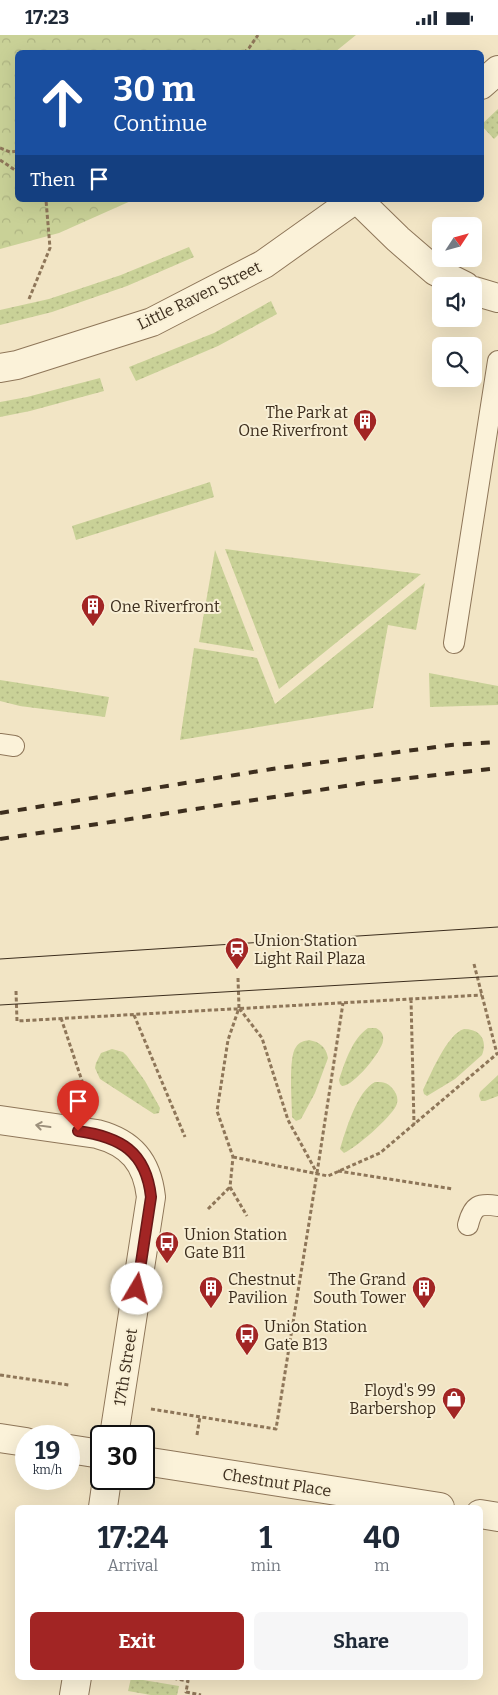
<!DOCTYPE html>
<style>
body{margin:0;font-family:Bitter,serif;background:#f6f6f7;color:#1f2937;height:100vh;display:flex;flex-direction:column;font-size:19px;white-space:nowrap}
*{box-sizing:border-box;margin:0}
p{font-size:16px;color:#747a83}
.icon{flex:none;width:28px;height:28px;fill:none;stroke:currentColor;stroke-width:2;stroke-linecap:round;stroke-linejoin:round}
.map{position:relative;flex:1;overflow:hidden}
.side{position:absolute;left:15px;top:1470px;width:468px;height:175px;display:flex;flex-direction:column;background:#fff;border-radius:8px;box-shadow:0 5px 20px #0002}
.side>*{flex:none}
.hud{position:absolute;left:15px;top:15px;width:469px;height:152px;border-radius:8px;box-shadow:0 5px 20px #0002;background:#1a4fa0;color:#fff;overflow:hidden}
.needle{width:32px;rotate:54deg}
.buttons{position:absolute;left:432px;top:182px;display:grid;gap:10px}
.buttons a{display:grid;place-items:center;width:50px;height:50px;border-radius:8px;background:#fff;box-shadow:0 5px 20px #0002;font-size:25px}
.speed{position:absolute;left:15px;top:1390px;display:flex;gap:10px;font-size:25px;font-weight:700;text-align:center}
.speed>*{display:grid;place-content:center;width:65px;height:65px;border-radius:50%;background:#fff;box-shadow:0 5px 20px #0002;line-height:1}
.speed small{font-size:12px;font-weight:400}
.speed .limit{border:2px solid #111;border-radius:8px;background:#fff;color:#111}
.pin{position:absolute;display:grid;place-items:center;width:42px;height:42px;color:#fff;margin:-51px -21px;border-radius:50% 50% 50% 0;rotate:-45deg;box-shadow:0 0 5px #0007}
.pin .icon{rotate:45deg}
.me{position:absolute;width:55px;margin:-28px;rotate:8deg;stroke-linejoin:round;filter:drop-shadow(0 0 4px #0008)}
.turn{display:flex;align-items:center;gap:18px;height:105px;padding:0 15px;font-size:22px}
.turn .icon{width:65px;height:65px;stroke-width:2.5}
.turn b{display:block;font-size:35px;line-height:42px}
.then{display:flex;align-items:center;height:48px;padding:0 15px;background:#0003;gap:10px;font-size:19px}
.eta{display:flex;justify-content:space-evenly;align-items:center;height:85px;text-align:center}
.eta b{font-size:30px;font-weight:700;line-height:35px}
.action{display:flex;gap:10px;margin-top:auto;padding:10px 15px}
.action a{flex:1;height:58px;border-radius:8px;background:#a22524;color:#fff;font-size:20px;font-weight:700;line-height:58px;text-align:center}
.action a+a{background:#f6f6f7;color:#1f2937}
.status{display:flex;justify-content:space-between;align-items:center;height:35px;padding:0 25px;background:#fff;direction:ltr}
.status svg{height:14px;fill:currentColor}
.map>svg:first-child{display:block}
.grass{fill:url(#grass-dots)}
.park{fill:url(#park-crowns)}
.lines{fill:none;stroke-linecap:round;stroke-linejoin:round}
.lane-casing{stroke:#8e7659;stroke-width:22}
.street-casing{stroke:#8e7659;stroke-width:30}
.path{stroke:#8e7659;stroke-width:3;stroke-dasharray:4 2.5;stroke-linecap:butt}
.lane{stroke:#fbf2d9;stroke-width:20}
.street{stroke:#fbf2d9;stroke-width:28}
.tram{stroke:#3d2e1e;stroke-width:1}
.rail{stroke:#3d2e1e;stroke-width:4;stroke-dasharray:9 9;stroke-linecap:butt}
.oneway{stroke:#9c907c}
.route-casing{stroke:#691817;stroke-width:12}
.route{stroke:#a22524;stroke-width:9}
.labels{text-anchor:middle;stroke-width:4;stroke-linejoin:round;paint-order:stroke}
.street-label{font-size:16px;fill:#3d2e1e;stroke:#f8efd5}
.poi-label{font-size:16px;fill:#3d2e1e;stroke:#f8efd5;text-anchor:start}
</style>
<div class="status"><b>17:23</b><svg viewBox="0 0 49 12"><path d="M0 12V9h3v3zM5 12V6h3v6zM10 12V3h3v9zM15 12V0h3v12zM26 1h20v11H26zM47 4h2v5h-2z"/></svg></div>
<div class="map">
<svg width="498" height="1660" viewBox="0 0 498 1660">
<defs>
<pattern id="grass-dots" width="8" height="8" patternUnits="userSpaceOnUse" patternTransform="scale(1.25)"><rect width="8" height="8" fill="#c9d197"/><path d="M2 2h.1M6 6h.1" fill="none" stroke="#aeb482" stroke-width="1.8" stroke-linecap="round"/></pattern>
<pattern id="park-crowns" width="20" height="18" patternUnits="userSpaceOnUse" patternTransform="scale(1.25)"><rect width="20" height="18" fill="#c9d197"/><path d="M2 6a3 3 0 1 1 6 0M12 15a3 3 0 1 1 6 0" fill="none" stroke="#aeb482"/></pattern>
</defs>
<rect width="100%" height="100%" fill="#f2e5c5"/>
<path class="grass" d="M498 74V100L494 104 481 90Z
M189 212 194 222 127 251 52 277 0 290V275L49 264 121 240Z
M271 266 277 279 218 311 136 346 129 332 214 298Z
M100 343 104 356 30 376 0 382V367L27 362Z
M210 447 214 462 76 505 72 491Z
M225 514 421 539 279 654Z
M215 515 254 616 199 607Z
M425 548 416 595 388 590 373 673 180 705 194 613 257 623 275 669Z
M429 638 498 651V670L430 672Z
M0 645 109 662 105 682 20 671 0 666Z
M368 993H376C381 996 384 999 383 1006 382 1016 353 1052 342 1051L340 1049 339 1045C345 1027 352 1004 368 993Z
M464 994C480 994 488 1005 482 1020L455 1044 427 1061 424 1059 423 1055C431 1039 447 999 464 994Z
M309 1005C320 1007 326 1012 328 1023L315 1058 301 1084 296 1086 292 1082C292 1068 288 1022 296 1012 299 1007 304 1006 309 1005Z
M112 1014 123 1017 127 1021 145 1046 160 1073 159 1078 154 1079 100 1044 95 1033 96 1028 101 1018Z
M498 1040V1061L485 1066H481L479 1061 480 1057Z
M375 1047C382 1047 387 1047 392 1053 397 1058 399 1065 396 1071 390 1083 356 1113 344 1118L340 1114C346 1095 357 1056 375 1047Z
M131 1643 179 1651 177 1660H151L128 1656Z"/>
<path class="park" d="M0 0H356L335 17 18 18V165H133L59 198 0 214Z"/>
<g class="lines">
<g class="lane-casing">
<path id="lane" d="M454 608 498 326
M0 709 14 711
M468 1190C473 1170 479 1168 498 1171"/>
</g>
<g class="street-casing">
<path id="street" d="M481 50 498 35
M358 165 398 204 435 236 465 251
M474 256 498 263
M0 333 17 330 152 287 264 229 354 165
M0 1085 97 1099C131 1108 147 1127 151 1162L114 1401
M0 1403 26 1407
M69 1414 101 1419
M144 1426 440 1472
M103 1472 107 1444
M480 1479 498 1482
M74 1660 77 1642"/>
</g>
<path class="path" d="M244 18 249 13 258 0
M0 113 10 117 18 116
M0 125 18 137
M29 264 50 213 46 165
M474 929 497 1019
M238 943 239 973 228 1005 217 1076 233 1122 230 1152 247 1181
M16 956 17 986 482 960
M411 964 414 1089
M134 980 185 1102
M61 983 88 1064
M233 1122 328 1141 380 1118 498 1018
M338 1136 453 1154
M317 1138 343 968
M208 1174 230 1152
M0 1340 69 1350
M151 1374 276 1394 317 1138 288 1085 262 1003 239 973
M197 1400 200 1381
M167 1642 188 1646 186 1657 201 1660"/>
<use href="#lane" class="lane"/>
<use href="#street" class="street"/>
<path class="tram" d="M0 924 498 892
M0 970 498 941"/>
<path class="rail" d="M0 778 272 734 451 710 498 707
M0 804 365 748 498 733"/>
</g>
<defs><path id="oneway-shaft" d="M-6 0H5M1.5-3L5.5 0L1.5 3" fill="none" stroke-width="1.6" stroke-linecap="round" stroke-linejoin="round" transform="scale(1.25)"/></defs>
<use class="oneway" href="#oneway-shaft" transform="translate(43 1091) rotate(-172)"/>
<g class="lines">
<g class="route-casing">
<path id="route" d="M78 1096C120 1102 146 1116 151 1162L137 1254"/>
</g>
<use href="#route" class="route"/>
</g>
<defs>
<g id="building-pin" transform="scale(1.25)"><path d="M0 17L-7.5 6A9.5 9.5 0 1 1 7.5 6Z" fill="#a22524" stroke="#f8efd5"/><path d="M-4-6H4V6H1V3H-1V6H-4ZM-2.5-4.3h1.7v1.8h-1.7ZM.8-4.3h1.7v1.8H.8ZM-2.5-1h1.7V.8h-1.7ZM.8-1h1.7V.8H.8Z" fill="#fff"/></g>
<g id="station-pin" transform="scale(1.25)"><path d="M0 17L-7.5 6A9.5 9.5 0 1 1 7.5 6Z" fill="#a22524" stroke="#f8efd5"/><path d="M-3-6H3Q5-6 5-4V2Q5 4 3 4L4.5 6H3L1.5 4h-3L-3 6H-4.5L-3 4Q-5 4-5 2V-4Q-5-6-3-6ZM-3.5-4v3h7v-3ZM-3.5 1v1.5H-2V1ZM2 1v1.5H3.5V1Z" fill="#fff"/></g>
<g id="bus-pin" transform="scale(1.25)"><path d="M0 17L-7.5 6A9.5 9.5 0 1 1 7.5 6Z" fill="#a22524" stroke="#f8efd5"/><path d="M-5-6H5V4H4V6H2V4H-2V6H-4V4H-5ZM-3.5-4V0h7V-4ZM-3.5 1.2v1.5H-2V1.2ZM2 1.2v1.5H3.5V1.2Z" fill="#fff"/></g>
<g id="shop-pin" transform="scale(1.25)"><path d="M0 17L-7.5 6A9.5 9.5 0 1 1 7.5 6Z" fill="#a22524" stroke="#f8efd5"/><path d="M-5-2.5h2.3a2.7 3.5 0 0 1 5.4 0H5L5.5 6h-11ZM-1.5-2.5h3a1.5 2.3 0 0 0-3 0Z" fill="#fff"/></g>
</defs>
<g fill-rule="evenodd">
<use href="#building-pin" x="365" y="386"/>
<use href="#building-pin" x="93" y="571"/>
<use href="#station-pin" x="237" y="914"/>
<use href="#bus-pin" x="167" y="1208"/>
<use href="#building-pin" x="211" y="1253"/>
<use href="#building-pin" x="424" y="1253"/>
<use href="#bus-pin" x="247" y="1300"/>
<use href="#shop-pin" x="454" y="1364"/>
</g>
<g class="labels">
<g class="street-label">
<text transform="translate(199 260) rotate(-26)" y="6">Little Raven Street</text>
<text transform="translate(125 1332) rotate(-81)" y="6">17th Street</text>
<text transform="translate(277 1447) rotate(9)" y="6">Chestnut Place</text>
</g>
<g class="poi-label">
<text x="348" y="383" text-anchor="end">The Park at<tspan x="348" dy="18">One Riverfront</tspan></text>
<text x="110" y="577">One Riverfront</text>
<text x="254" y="911">Union Station<tspan x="254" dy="18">Light Rail Plaza</tspan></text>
<text x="184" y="1205">Union Station<tspan x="184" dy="18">Gate B11</tspan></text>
<text x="228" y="1250">Chestnut<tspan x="228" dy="18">Pavilion</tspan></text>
<text x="406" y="1250" text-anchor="end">The Grand<tspan x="406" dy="18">South Tower</tspan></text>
<text x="264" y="1297">Union Station<tspan x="264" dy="18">Gate B13</tspan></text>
<text x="436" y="1361" text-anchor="end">Floyd's 99<tspan x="436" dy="18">Barbershop</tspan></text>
</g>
</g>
</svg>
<div class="buttons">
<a><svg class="needle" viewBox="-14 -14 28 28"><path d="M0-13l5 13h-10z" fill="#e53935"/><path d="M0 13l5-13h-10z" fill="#747a83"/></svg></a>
<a><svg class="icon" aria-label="sound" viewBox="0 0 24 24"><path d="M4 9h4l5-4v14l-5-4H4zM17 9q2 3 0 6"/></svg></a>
<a><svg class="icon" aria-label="search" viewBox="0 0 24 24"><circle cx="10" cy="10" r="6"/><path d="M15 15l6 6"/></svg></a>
</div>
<div class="speed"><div>19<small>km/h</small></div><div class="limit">30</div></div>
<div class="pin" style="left:78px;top:1096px;background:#d93025"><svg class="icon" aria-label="arrive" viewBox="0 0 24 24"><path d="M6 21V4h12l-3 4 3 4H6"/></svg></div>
<svg class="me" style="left:137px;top:1254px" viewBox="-20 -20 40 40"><circle r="19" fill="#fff"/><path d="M0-13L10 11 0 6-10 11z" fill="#a22524"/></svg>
<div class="hud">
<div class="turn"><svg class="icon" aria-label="ahead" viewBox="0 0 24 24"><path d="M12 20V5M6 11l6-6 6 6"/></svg><div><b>30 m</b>Continue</div></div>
<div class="then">Then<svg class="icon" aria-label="arrive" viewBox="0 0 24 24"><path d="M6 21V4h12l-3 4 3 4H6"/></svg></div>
</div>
<section class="side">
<div class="eta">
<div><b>17:24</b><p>Arrival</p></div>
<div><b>1</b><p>min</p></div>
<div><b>40</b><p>m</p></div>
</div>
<div class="action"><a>Exit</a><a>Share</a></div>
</section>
</div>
